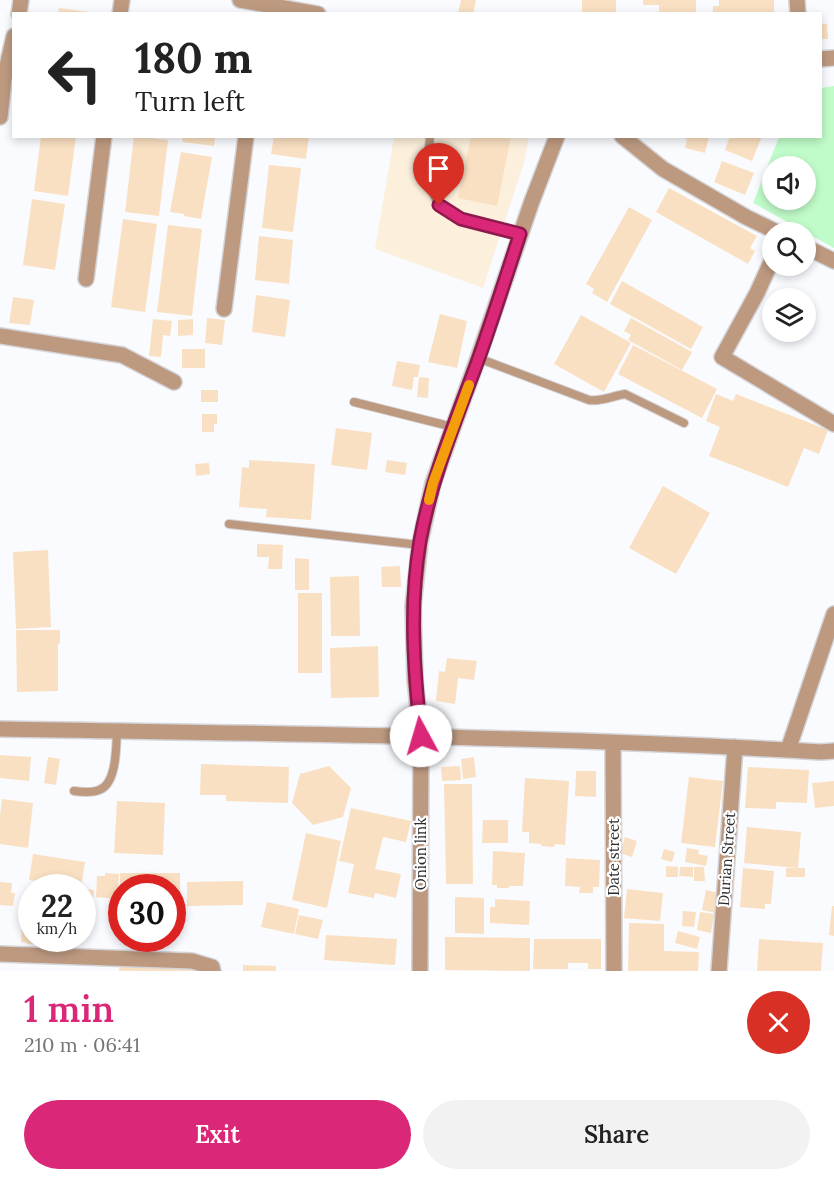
<!DOCTYPE html>
<meta charset="utf-8">
<style>
body{margin:0;font-family:Lora,serif;background:#f2f2f2;color:#222;height:100vh;display:flex;flex-direction:column;font-size:22px;white-space:nowrap}
*{box-sizing:border-box;margin:0}
p{font-size:20px;color:#767676}
.icon{flex:none;width:33px;height:33px;fill:none;stroke:currentColor;stroke-width:2;stroke-linecap:round;stroke-linejoin:round}
.map{position:relative;height:971px;overflow:hidden}
.sheet{display:flex;flex-direction:column;background:#fff;flex:1}
.sheet>*{flex:none}
.banner{position:absolute;left:12px;top:12px;width:810px;height:126px;border-radius:0px;box-shadow:0 3px 9px #0003;background:#fff;color:#222;overflow:hidden}
.buttons{position:absolute;left:762px;top:156px;display:grid;gap:12px}
.buttons a{display:grid;place-items:center;width:54px;height:54px;border-radius:50%;background:#fff;box-shadow:0 3px 9px #0003;font-size:30px}
.speed{position:absolute;left:18px;top:874px;display:flex;gap:12px;font-size:30px;font-weight:700;text-align:center}
.speed>*{display:grid;place-content:center;width:78px;height:78px;border-radius:50%;background:#fff;box-shadow:0 3px 9px #0003;line-height:1}
.speed small{font-size:15px;font-weight:400}
.speed .limit{border:9px solid #d22;background:#fff;color:#111}
.pin{position:absolute;display:grid;place-items:center;width:51px;height:51px;color:#fff;margin:-62px -26px;border-radius:50% 50% 50% 0;rotate:-45deg;box-shadow:0 0 6px #0007}
.pin .icon{rotate:45deg}
.me{position:absolute;width:66px;margin:-33px;rotate:354deg;stroke-linejoin:round;filter:drop-shadow(0 0 4px #0008)}
.turn{display:flex;align-items:center;gap:21px;height:126px;padding:0 24px;font-size:27px}
.turn .icon{width:78px;height:78px;stroke-width:2.5}
.turn b{display:block;font-size:42px;line-height:51px}
.round{display:grid;place-items:center;flex:none;width:63px;height:63px;border-radius:32px;background:#f2f2f2}
.headline{display:flex;align-items:center;justify-content:space-between;height:102px;padding:0 24px}
h1{font-size:36px;font-weight:600;line-height:45px;color:#db2777}
.action{display:flex;gap:12px;margin-top:auto;padding:12px 24px}
.action a{flex:1;height:69px;border-radius:36px;background:#db2777;color:#fff;font-size:24px;font-weight:600;line-height:69px;text-align:center}
.action a+a{background:#f2f2f2;color:#222}
.map>svg:first-child{display:block}
.commercial{fill:#fcefdb}
.green{fill:#c0fcc9;fill-rule:evenodd}
.building{fill:#fae0c2}
.lines{fill:none;stroke-linecap:round;stroke-linejoin:round}
.lane-casing{stroke:#d5d5d9;stroke-width:10}
.street-casing{stroke:#d5d5d9;stroke-width:18}
.lane{stroke:#bd9980;stroke-width:8}
.street{stroke:#bd9980;stroke-width:15}
.route-casing{stroke:#8e194d;stroke-width:15}
.route{stroke:#db2777;stroke-width:10}
.slow{stroke:#f59e0b;stroke-width:10}
.labels{text-anchor:middle;stroke-width:4.5;stroke-linejoin:round;paint-order:stroke}
.street-label{font-size:15px;fill:#2a2a2c;stroke:#fff}
</style>
<div class="map">
<svg width="834" height="971" viewBox="0 0 834 971">
<rect width="100%" height="100%" fill="#fafbff"/>
<path class="commercial" d="M394 137H529L524 162 483 288 375 249Z"/>
<path class="green" d="M834 86V248L753 203 779 137 820 136 821 88ZM772 166H806V200H772Z"/>
<path class="building" d="M461 0H476L473 14H458Z
M582 0H616V14L582 13Z
M643 0H696V14H659V5H643Z
M719 0H774V14H713V6H719Z
M59 8 89 12V14H58Z
M820 24H827L828 39H820Z
M41 136H76L68 196 34 191Z
M134 136 168 140 159 216 125 212Z
M183 136H215L214 146 182 142Z
M274 136H309L306 159 271 154Z
M471 136H511L497 206 458 198Z
M679 136H709L705 153 685 148 687 139Z
M730 136H762L752 161 725 150Z
M181 152 212 157 201 219 184 216V214L170 212Z
M722 161 754 173 745 195 714 182Z
M269 165 301 168 293 232 262 228Z
M669 188 757 236 750 248 755 251 748 264 656 212Z
M32 199 65 204 55 270 23 265Z
M629 207 652 220 607 302 592 293 594 289 586 284Z
M123 219 157 224 145 312 111 307Z
M168 225 202 229 192 316 157 312Z
M259 236 293 240 289 284 255 280Z
M622 281 703 327 691 349 610 304Z
M256 295 290 300 285 337 252 332Z
M13 297 34 300 30 325 9 323Z
M440 314 467 321 457 368 428 362Z
M581 315 631 343 604 392 554 364Z
M207 318 225 320 222 345 205 343Z
M631 318 692 352 682 370 628 340 631 335 624 331Z
M153 319 172 321 170 336 163 335 161 357 149 356Z
M193 319V335L178 336V320Z
M633 345 717 389 702 418 618 374Z
M182 349H205V368H182Z
M397 361 420 365 418 377H414L412 390 392 386Z
M419 377 429 378 428 398 417 397Z
M201 390H218V402H201Z
M716 394 733 401 736 394 828 430 819 454 804 448 788 487 709 456 720 427 706 421Z
M202 414H217V424H214V432H202Z
M336 428 372 433 367 470 331 465Z
M249 460 315 464 311 520 266 517 267 509 239 507 242 467 249 468Z
M387 460 407 463 405 475 385 472Z
M209 463 210 474 196 476 195 464Z
M663 486 710 513 676 574 629 548Z
M257 544 283 545 282 569H268L269 557H257Z
M48 550 51 627 16 629 13 552Z
M295 558 309 559V590H295Z
M400 566 401 587H382L381 567Z
M359 576 360 636H331L330 577Z
M298 593H322V673H298Z
M16 630H60V644H58V691L17 692Z
M378 646 379 697 331 698 330 648Z
M447 658 477 661 474 680 458 678 455 704 436 701 439 671 445 672Z
M0 755 31 757 29 781 0 778Z
M48 757 60 759 56 785 44 783Z
M474 757 476 777 463 779 461 759Z
M201 764 289 767 288 803 226 801V795H200Z
M329 766 351 788 343 817 313 825 292 803 300 774Z
M460 766 461 780 442 781 441 767Z
M748 767 809 770 807 803 776 802V809L745 808Z
M576 771H596V797L575 796Z
M689 777 723 781 715 847 681 843Z
M525 778 569 781 565 845 555 844 554 847 541 846V844L529 843V832H522Z
M834 781V806L815 808 812 783Z
M444 784H472L473 884H446Z
M2 799 33 803 28 848 0 844V816Z
M117 801 165 803 163 855 114 853Z
M351 808 411 821 406 842 383 837 375 869 401 874 396 898 375 893 374 898 348 893 354 864 339 861Z
M483 820H508V843H482Z
M747 827 801 832 798 868 744 863Z
M306 833 341 841 327 908 292 900Z
M625 837 637 841 632 857 620 853Z
M687 848 699 850 698 854 708 856 706 866 685 862Z
M664 849 675 852 672 862 661 859Z
M493 851 525 853 523 886H509V888H497V885H492Z
M33 854 85 862 81 888 63 885V884L29 880Z
M566 858 600 860 599 887H593V893H579L580 887 565 886Z
M666 866 678 867V877H666Z
M680 867H693V877L679 876Z
M694 867H704L705 881H694Z
M743 868 774 871 771 904H765V909L740 907Z
M786 868H805V877H786Z
M105 873 119 874 117 899 96 897 97 876H105Z
M120 873H180V906H172V888H120Z
M243 881V905L187 906V882Z
M0 882 12 883 11 893H15L13 906 0 905Z
M82 889 94 890 91 929 82 928Z
M627 889 663 893 660 921 624 918Z
M706 890 719 893 715 913 702 910Z
M455 897 484 898V934L455 933Z
M495 899 530 901 529 925 490 923V907H495Z
M267 902 299 909 294 934 261 927Z
M832 906H834V936L829 935Z
M683 911 696 912 694 927 682 926Z
M22 912 32 913V939H40V945L27 944V943L21 942Z
M700 912 714 914 711 933 697 930Z
M299 915 323 920 318 939 295 934Z
M629 923 664 924V951L699 952 698 971H628Z
M678 931 700 937 697 949 675 943Z
M326 935 397 939 395 965 324 960Z
M445 937 530 938V971L445 970Z
M534 939H601V969H588V963H568V969H533Z
M759 939 823 943 821 971H757Z
M120 962 204 968 203 971H119Z
M243 965 276 966V971H243Z"/>
<g class="lines">
<g class="lane-casing">
<path id="lane" d="M430 136C428 155 427 189 439 204 452 221 499 229 521 234
M478 358 589 400C601 402 612 396 625 394L684 423
M354 402 453 427
M229 524 420 545
M74 791C82 792 92 793 99 790 117 784 116 747 117 731"/>
</g>
<g class="street-casing">
<path id="street" d="M240 0 318 14
M797 0 798 14
M19 14 21 0
M120 14 122 0
M820 59 834 58
M0 117 4 79 14 36
M622 136 663 169 746 217 777 232
M806 247 834 261
M772 260 757 293 722 357 834 424
M86 279 104 136
M224 309 246 136
M0 336 122 355 174 382
M0 729C274 734 548 736 821 752L834 751
M613 743 614 971
M788 750 834 614
M0 954 192 961 212 967 213 971
M420 971 421 736 415 680 413 606 420 543 433 483 478 358 532 201 557 136
M719 971 735 747"/>
</g>
<use href="#lane" class="lane"/>
<use href="#street" class="street"/>
</g>
<g class="lines">
<g class="route-casing">
<path id="route" d="M421 736C414 671 409 605 420 541 431 480 455 422 477 363 492 321 506 277 520 234L461 219 439 205"/>
</g>
<use href="#route" class="route"/>
<path class="slow" d="M429 500 433 483 469 385"/>
</g>
<g class="labels">
<g class="street-label">
<text transform="translate(421 854) rotate(-90)" y="5">Onion link</text>
<text transform="translate(614 857) rotate(-90)" y="5">Date street</text>
<text transform="translate(727 859) rotate(-86)" y="5">Durian Street</text>
</g>
</g>
</svg>
<div class="buttons">
<a><svg class="icon" aria-label="sound" viewBox="0 0 24 24"><path d="M4 9h4l5-4v14l-5-4H4zM17 9q2 3 0 6"/></svg></a>
<a><svg class="icon" aria-label="search" viewBox="0 0 24 24"><circle cx="10" cy="10" r="6"/><path d="M15 15l6 6"/></svg></a>
<a><svg class="icon" aria-label="layers" viewBox="0 0 24 24"><path d="M12 4l9 5-9 5-9-5zM3 14l9 5 9-5"/></svg></a>
</div>
<div class="speed"><div>22<small>km/h</small></div><div class="limit">30</div></div>
<div class="pin" style="left:439px;top:205px;background:#d93025"><svg class="icon" aria-label="arrive" viewBox="0 0 24 24"><path d="M6 21V4h12l-3 4 3 4H6"/></svg></div>
<svg class="me" style="left:421px;top:736px" viewBox="-20 -20 40 40"><circle r="19" fill="#fff"/><path d="M0-13L10 11 0 6-10 11z" fill="#db2777"/></svg>
<div class="banner">
<div class="turn"><svg class="icon" aria-label="left" viewBox="0 0 24 24"><path d="M17 20v-9H6M10 6l-5 5 5 5"/></svg><div><b>180 m</b>Turn left</div></div>
</div>
</div>
<section class="sheet">
<div class="headline"><div><h1>1 min</h1><p>210 m · 06:41</p></div><a class="round" style="background:#d93025;color:#fff"><svg class="icon" aria-label="close" viewBox="0 0 24 24"><path d="M6 6l12 12M18 6L6 18"/></svg></a></div>
<div class="action"><a>Exit</a><a>Share</a></div>
</section>
